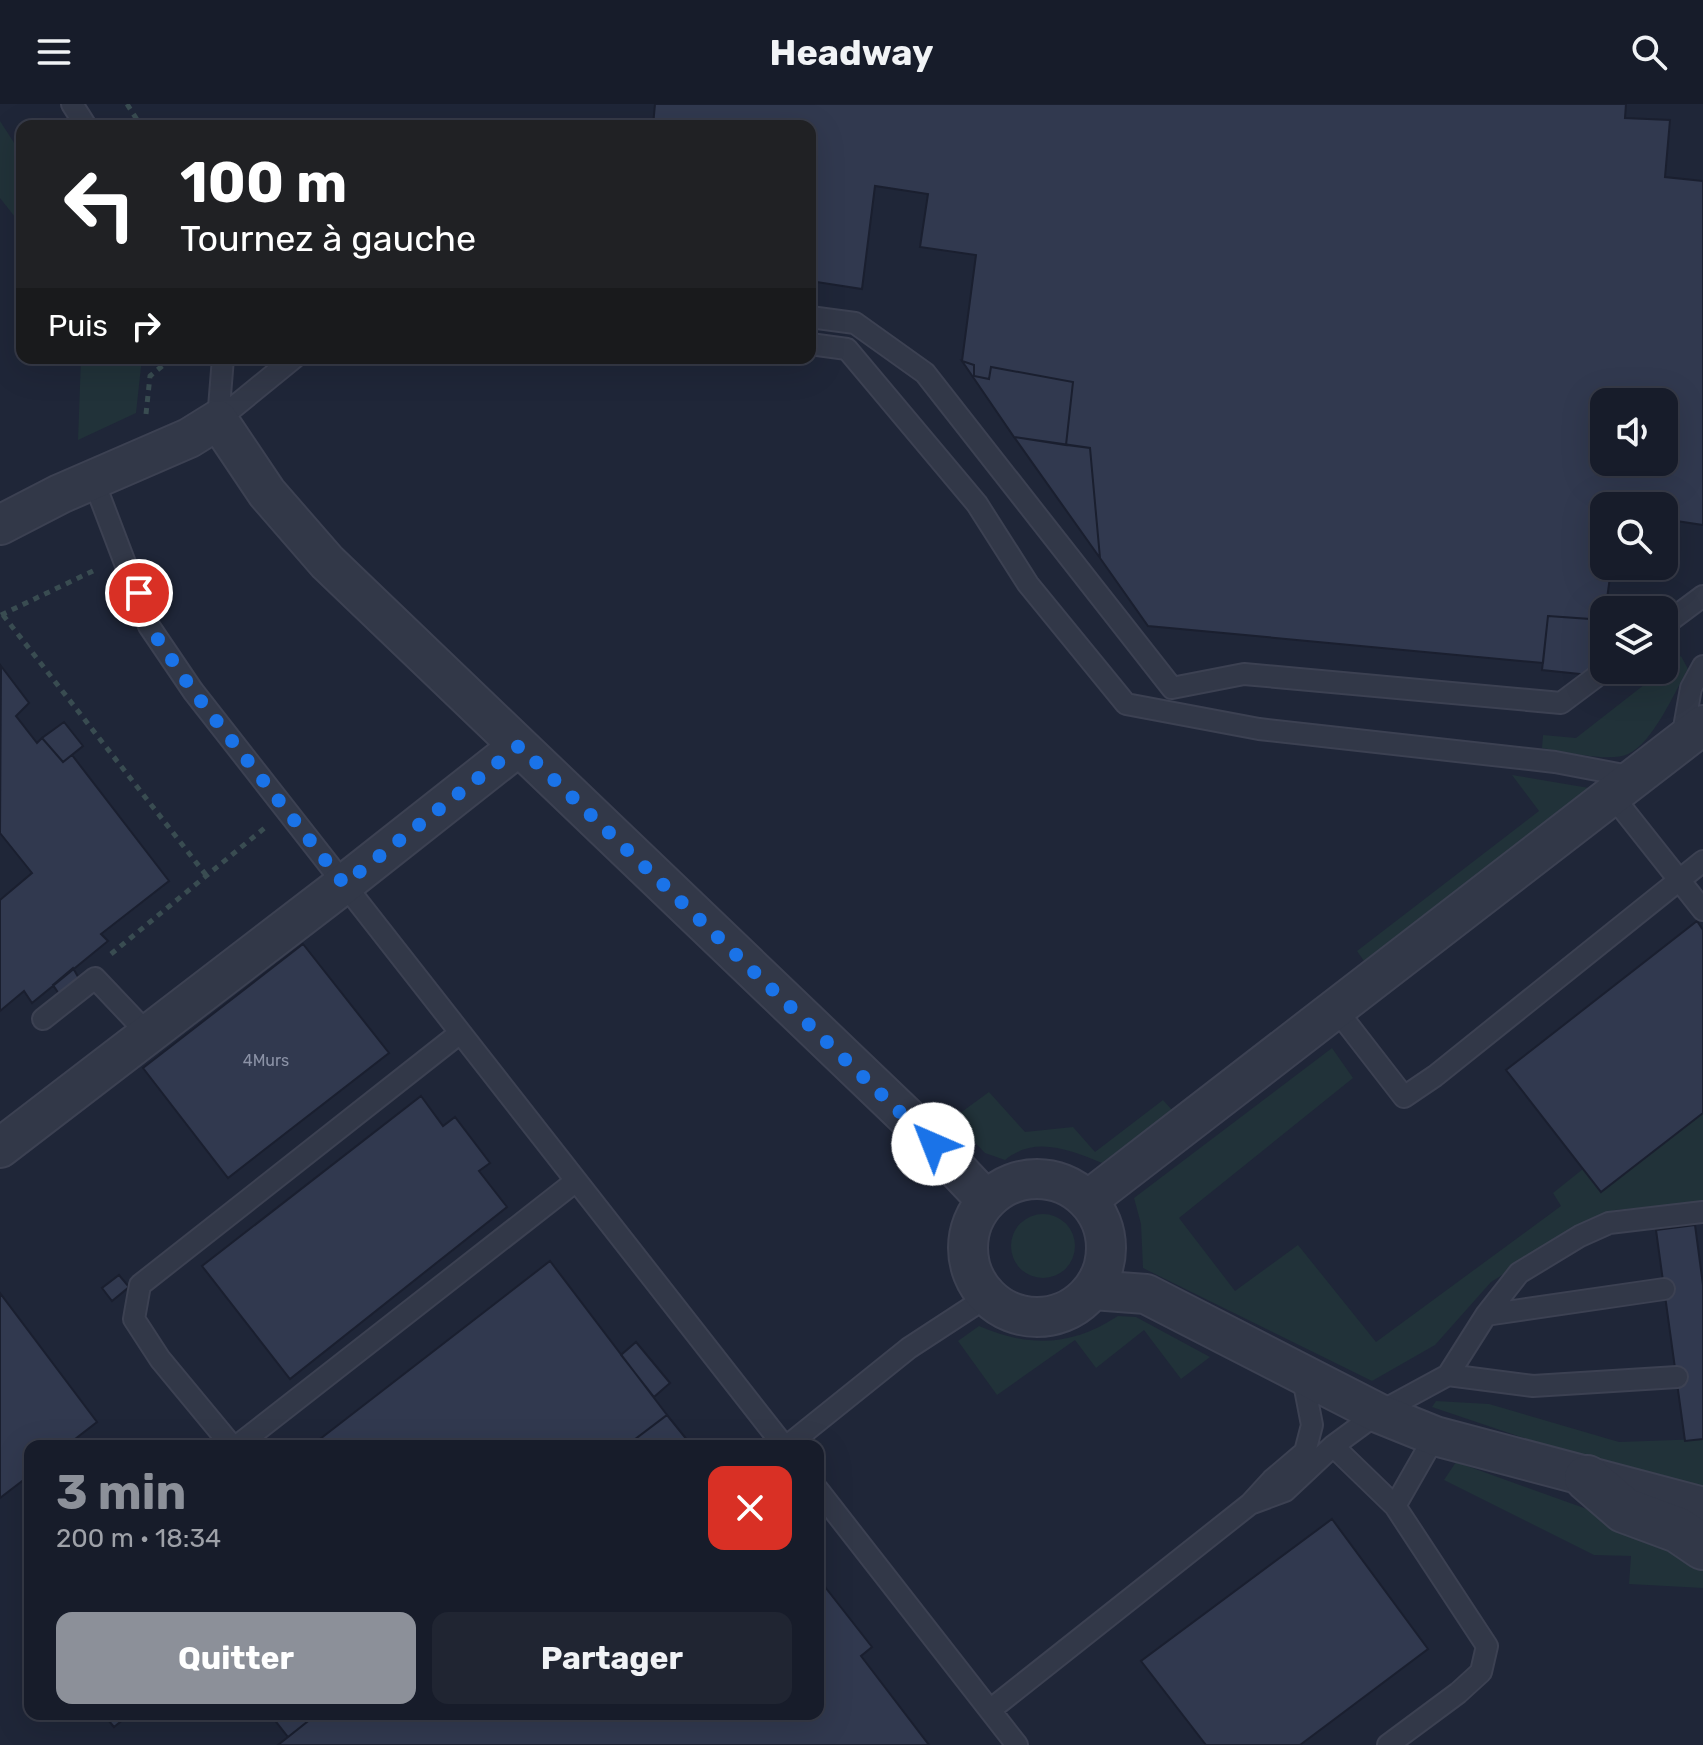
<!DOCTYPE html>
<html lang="fr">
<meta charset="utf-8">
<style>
body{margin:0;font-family:Rubik,sans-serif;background:#202532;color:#f1f3f6;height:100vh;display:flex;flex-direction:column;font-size:30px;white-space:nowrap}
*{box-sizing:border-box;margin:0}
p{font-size:26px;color:#9ea1a8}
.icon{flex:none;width:44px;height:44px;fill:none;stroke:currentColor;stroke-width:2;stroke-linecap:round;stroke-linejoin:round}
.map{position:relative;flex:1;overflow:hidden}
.drawer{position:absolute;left:24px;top:1336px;width:800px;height:280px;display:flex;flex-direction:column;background:#171c2a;border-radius:16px;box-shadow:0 8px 32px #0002,0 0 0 2px #363a47}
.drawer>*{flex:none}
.top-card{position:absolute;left:16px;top:16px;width:800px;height:244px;border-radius:16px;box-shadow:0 8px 32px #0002,0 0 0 2px #363a47;background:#202124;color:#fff;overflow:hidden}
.controls{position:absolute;left:1590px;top:284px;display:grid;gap:16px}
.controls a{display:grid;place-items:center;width:88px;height:88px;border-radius:16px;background:#171c2a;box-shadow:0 8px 32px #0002,0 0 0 2px #363a47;font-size:40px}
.pin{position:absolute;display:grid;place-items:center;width:68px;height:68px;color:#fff;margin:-34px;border:4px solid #fff;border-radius:50%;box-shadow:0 2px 8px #0007}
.me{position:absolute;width:88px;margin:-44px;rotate:316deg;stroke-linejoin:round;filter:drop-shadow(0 0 6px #0008)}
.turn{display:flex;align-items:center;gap:28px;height:168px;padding:0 32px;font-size:36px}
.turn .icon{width:104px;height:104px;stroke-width:2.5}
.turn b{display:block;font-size:56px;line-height:68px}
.then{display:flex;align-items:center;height:76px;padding:0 32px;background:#0003;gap:16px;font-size:30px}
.round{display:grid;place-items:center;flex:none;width:84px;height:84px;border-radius:16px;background:#202532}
.overview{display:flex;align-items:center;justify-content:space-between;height:136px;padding:0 32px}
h1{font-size:48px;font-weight:700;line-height:60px;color:#8c9099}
.primary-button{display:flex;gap:16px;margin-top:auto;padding:16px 32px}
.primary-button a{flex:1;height:92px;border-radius:16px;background:#8c9099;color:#fff;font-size:32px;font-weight:700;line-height:92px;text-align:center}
.primary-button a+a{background:#202532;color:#f1f3f6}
header{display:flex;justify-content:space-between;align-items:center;height:104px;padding:0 32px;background:#171c2a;font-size:36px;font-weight:700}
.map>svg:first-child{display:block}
.green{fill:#213239}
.building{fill:#31394f;stroke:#1a1f2f;stroke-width:2;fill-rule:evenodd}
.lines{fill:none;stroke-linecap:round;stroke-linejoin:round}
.service-casing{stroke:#3c4152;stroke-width:24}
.minor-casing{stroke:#3c4152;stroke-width:42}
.tertiary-casing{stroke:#3c4152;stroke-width:48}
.path{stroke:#394c51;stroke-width:5;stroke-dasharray:6 6;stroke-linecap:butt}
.service{stroke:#323848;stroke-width:20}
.minor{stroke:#323848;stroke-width:38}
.tertiary{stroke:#323848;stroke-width:44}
.route{stroke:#1a73e8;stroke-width:14;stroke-dasharray:0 25.2}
.labels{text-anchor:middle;stroke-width:8;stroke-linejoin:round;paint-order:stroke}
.number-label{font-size:16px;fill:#8b92a6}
</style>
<header><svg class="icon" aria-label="menu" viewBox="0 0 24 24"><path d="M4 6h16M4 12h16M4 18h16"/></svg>Headway<svg class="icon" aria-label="search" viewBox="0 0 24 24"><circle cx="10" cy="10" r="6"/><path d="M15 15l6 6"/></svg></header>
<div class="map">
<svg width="1703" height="1641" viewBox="0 0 1703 1641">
<rect width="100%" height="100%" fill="#1f2638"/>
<path class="green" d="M0 17 22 51V122L0 94Z
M81 254H142L136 309 78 336Z
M1681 552 1688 565C1674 589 1653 639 1628 650 1610 659 1562 647 1542 644L1543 631 1576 634Z
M1512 671 1589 684 1364 857 1357 847 1539 707Z
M1332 944 1353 974 1179 1114 1235 1187 1298 1141 1376 1238 1561 1102 1553 1089 1583 1065 1601 1088 1703 1009V1098L1615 1106 1595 1113 1491 1178 1435 1241 1372 1277 1143 1164 1141 1120 1134 1094Z
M989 988 1025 1028 1073 1023 1095 1048 1163 996 1172 1006 1102 1059C1070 1046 1035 1031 1005 1056L985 1049 952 1015Z
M1011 1142a32 32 0 1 1 64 0a32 32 0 1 1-64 0Z
M1118 1212 1136 1213 1210 1253 1181 1275 1144 1226 1096 1264 1075 1236 997 1291 958 1237 979 1222C1030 1244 1072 1242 1118 1212Z
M1436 1297 1489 1300 1619 1338 1703 1335V1386L1601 1360 1432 1303Z
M1456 1358 1598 1409 1703 1462V1484L1629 1480 1631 1452 1594 1451 1444 1376Z"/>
<path class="building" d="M655 0H1626L1625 14 1670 16 1665 73 1703 77V421L1676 417 1670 472 1611 466 1604 516 1548 512 1543 559 1148 522 1100 454 1090 344 1066 341 1073 278 991 263 989 275 974 272V261L962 257 976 151 920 143 928 90 875 82 862 185 810 177V22H653ZM1604 298H1664V358H1604ZM1604 402H1664V462H1604Z
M962 257 974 261V272L989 275 991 263 1073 278 1066 341 1014 333Z
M1014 333 1090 344 1100 454Z
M1548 512 1604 516 1599 572 1542 566Z
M1 562 29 599 16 612 37 639 42 634 63 658 72 651 169 777 101 830 108 837 32 899 24 887 0 907V796L32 769 0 729Z
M64 618 83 642 63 658 42 634Z
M1697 817 1703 826V1009L1601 1088 1506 966Z
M303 840 389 949 228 1074 143 964Z
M73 864 81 878 61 893 53 881Z
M421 992 443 1022 455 1013 490 1059 479 1067 507 1103 290 1275 202 1162Z
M1695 1121 1703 1181V1335L1685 1337 1656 1126Z
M550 1157 667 1311 626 1342H311Z
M119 1171 129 1183 112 1197 102 1184Z
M0 1189 97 1318 66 1342H30V1371L0 1394Z
M636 1238 670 1279 654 1293 621 1251Z
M667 1311 692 1342H626Z
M1332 1415 1428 1545 1300 1641H1206L1141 1557Z
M818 1474 872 1543 861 1552 929 1641H278L317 1610H818Z
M103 1610H130L114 1623Z
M270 1610H317L288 1633Z"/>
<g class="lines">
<g class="service-casing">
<path id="service" d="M72 0 86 22
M810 213 855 219 925 269 1172 584 1244 570 1561 599 1605 566
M810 240 847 245 977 400 1028 480 1126 600 1259 625 1555 658 1634 673
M218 316 294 254
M218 316 223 254
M93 375 149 522 193 587 784 1342
M1664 521 1703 492
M1682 635 1691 584 1703 562
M1611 690 1703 806
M1335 904 1404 993 1435 972 1703 757
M43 915 95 874 148 930
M1486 1211 1664 1185
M1448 1271 1533 1282 1677 1273
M232 1342 160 1255 134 1215 140 1181 460 929
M237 1342 576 1077
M787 1342 909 1244 987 1193
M1333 1342 1395 1402
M818 1386 1017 1641
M1250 1400 1285 1387 1333 1342 1378 1309 1448 1271 1486 1211 1519 1169 1580 1132 1609 1119 1703 1108
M990 1606 1250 1400 1272 1376 1305 1348 1312 1321 1302 1269
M1388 1641 1458 1589 1481 1568 1487 1542 1395 1402 1435 1332"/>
</g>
<g class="minor-casing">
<path id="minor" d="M0 421 60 390 189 334 218 316 267 389 327 458 915 1021 986 1096
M0 1044 344 780 519 642
M968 1144a69 69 0 1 1 138 0a69 69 0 1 1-138 0Z
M1088 1096 1703 621
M1093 1186 1146 1190 1378 1309 1435 1332 1703 1403"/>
</g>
<g class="tertiary-casing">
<path id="tertiary" d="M1587 1374 1624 1406 1678 1426 1703 1443"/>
</g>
<path class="path" d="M127 0 141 22
M146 310 150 272 172 254
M1 511 97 465
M3 511 206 771
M111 850 267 722"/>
<use href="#service" class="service"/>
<use href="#minor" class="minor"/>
<use href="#tertiary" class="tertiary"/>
</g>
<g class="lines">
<path class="route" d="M139 489 149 522 193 587 344 780 519 642 933 1040"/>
</g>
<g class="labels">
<g class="number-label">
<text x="266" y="962">4Murs</text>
</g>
</g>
</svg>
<div class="controls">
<a><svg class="icon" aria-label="sound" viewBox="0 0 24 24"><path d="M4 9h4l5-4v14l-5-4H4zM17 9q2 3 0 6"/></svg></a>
<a><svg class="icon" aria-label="search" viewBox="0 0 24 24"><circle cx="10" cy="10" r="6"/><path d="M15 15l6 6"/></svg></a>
<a><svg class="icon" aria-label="layers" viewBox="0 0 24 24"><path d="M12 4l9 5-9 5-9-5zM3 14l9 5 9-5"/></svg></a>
</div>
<div class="pin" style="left:139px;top:489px;background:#d93025"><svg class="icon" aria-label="arrive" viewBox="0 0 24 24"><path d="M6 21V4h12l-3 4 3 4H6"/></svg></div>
<svg class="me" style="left:933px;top:1040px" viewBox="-20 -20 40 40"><circle r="19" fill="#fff"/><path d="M0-13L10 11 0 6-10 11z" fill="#1a73e8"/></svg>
<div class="top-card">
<div class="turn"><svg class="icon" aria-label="left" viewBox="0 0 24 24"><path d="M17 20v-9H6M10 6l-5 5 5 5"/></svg><div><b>100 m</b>Tournez à gauche</div></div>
<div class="then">Puis<svg class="icon" aria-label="right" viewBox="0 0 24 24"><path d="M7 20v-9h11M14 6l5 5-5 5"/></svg></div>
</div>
<section class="drawer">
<div class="overview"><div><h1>3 min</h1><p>200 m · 18:34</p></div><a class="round" style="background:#d93025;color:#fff"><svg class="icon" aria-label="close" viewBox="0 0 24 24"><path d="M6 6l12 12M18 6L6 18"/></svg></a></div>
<div class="primary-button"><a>Quitter</a><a>Partager</a></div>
</section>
</div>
